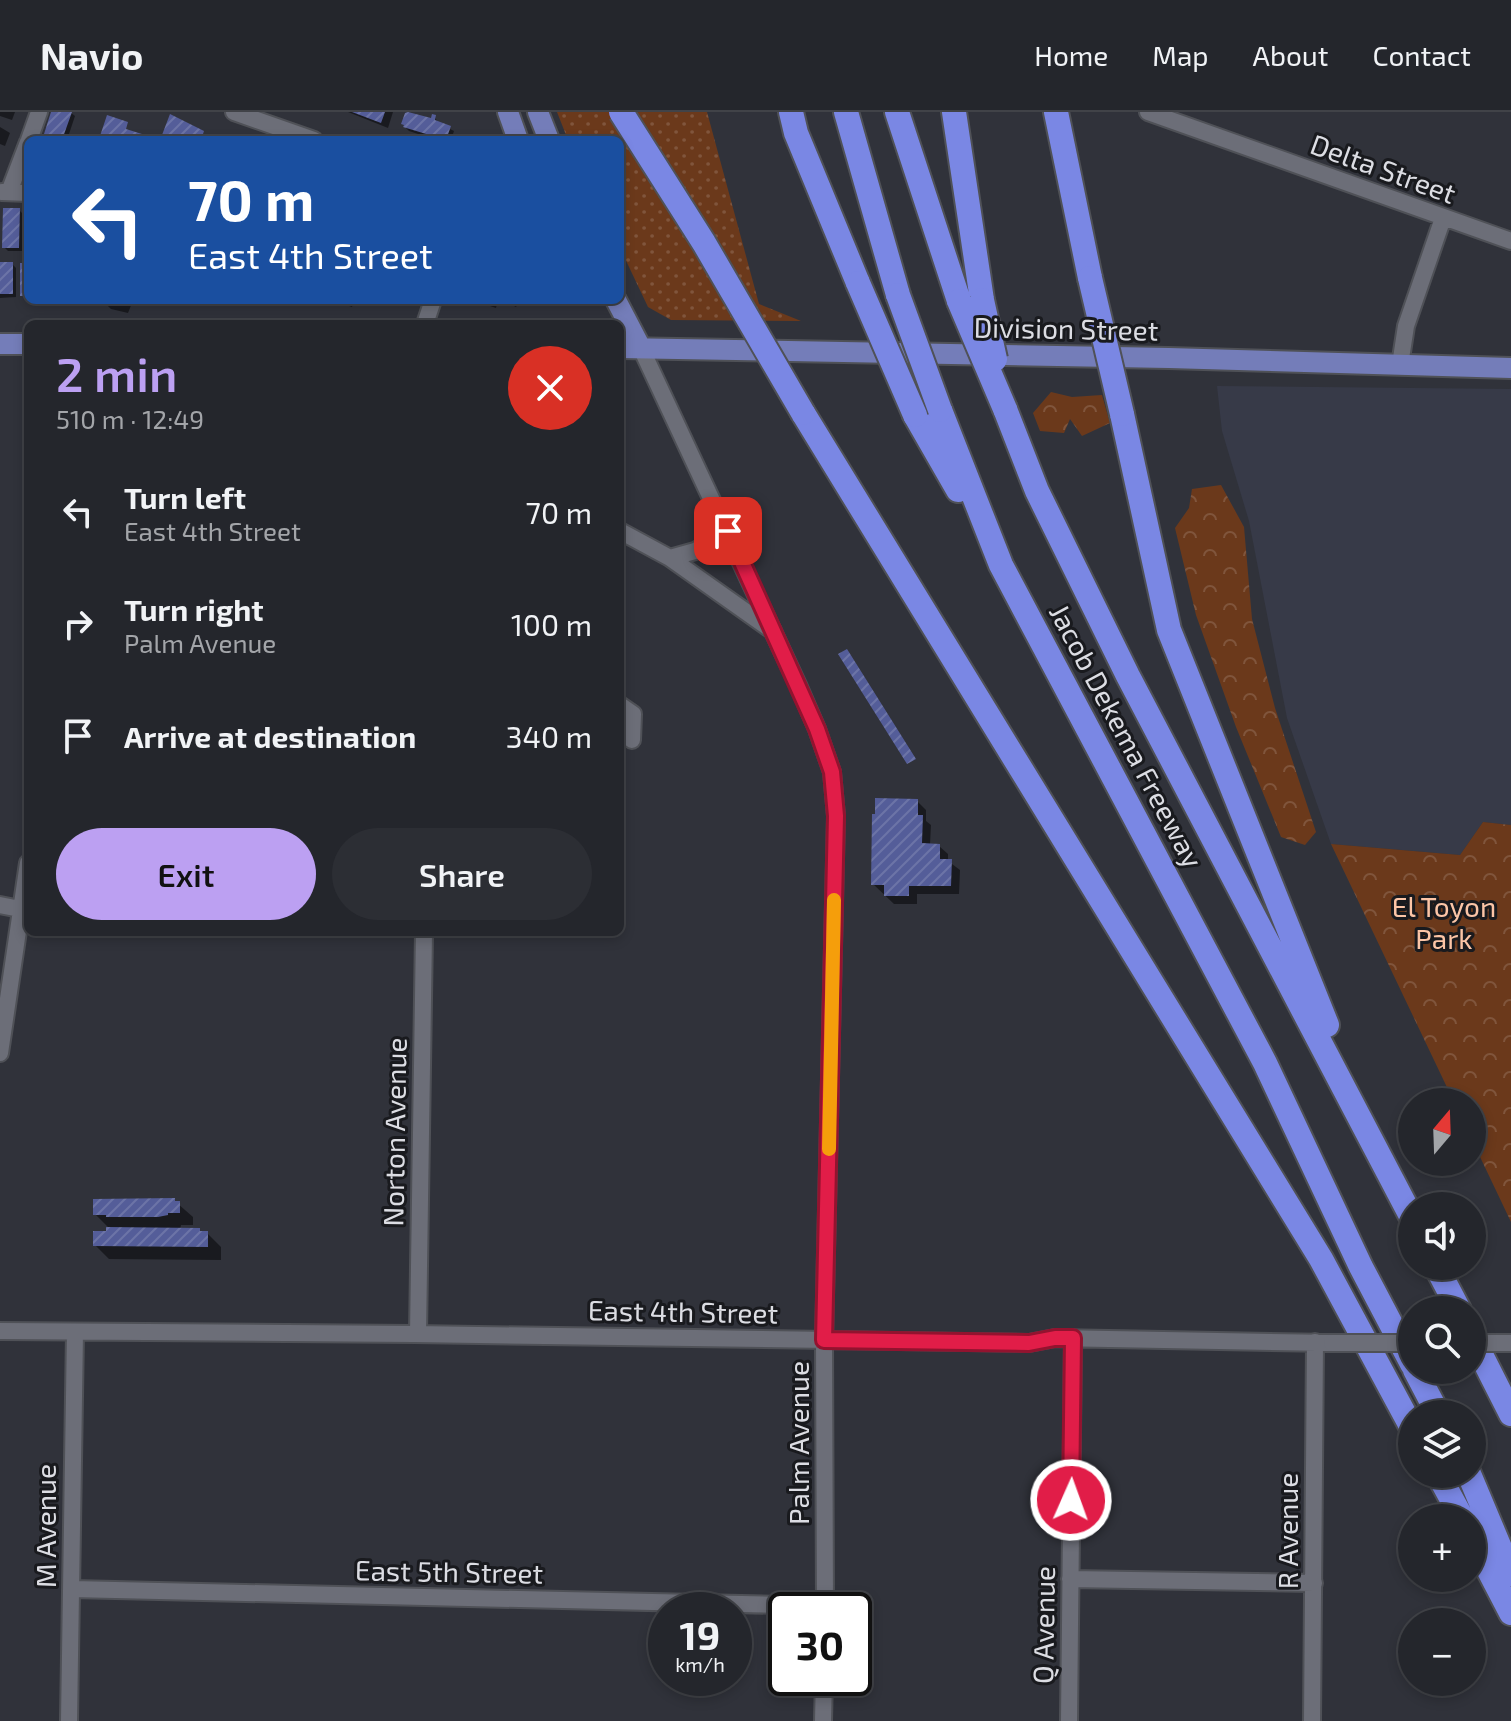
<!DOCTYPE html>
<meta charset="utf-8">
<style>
body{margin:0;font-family:"Exo 2",sans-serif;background:#2c2e34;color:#f1f3f6;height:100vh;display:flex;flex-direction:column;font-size:30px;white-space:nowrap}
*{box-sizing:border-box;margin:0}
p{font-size:26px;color:#a3a5a9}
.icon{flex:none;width:44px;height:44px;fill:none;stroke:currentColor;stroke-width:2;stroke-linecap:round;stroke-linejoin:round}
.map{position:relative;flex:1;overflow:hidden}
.drawer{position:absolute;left:24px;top:208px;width:600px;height:616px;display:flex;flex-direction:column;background:#24262c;border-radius:12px;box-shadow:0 4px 12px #0003,0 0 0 2px #414348}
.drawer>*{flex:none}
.hud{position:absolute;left:24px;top:24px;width:600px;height:168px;border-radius:12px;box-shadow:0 4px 12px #0003,0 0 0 2px #414348;background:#1a4fa0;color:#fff;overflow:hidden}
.needle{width:52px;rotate:19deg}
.buttons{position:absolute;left:1398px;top:976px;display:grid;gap:16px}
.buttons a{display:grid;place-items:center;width:88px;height:88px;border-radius:50%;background:#24262c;box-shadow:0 4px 12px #0003,0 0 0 2px #414348;font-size:40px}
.speed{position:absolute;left:648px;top:1480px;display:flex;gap:16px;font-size:40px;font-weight:700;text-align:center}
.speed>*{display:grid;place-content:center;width:104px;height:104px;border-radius:50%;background:#24262c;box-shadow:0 4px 12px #0003,0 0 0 2px #414348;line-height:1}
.speed small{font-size:20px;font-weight:400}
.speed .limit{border:4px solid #111;border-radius:12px;background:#fff;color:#111}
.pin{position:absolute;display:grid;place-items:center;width:68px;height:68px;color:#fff;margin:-34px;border-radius:16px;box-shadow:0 4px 12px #0006}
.me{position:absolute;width:88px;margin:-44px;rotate:2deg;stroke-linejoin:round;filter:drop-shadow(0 0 6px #0008)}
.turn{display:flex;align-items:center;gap:28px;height:168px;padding:0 32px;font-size:36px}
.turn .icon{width:104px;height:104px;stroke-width:2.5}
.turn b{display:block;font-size:56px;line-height:68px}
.round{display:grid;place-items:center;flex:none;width:84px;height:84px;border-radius:42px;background:#2c2e34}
.headline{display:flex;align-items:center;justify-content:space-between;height:136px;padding:0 32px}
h1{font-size:48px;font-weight:600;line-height:60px;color:#bca0f2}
.action{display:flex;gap:16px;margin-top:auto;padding:16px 32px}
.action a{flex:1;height:92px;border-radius:48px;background:#bca0f2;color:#111;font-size:32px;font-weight:600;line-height:92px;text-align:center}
.action a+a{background:#2c2e34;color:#f1f3f6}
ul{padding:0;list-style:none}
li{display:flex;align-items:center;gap:24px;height:112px;padding:0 32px}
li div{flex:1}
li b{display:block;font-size:30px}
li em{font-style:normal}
header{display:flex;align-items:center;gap:48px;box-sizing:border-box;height:112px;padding:0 40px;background:#24262c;border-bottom:2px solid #414348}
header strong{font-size:38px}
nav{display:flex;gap:44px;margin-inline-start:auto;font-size:28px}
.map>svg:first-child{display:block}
.built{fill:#373a48}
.grass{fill:url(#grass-dots)}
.forest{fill:url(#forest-crowns)}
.shadow{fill:#0007}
.building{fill:url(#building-hatch)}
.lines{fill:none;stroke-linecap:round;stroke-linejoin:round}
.minor-casing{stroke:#4f5157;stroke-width:20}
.major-casing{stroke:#4f5157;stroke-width:24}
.highway-casing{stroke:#4f5157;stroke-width:28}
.minor{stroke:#6c6e78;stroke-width:16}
.major{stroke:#747db9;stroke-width:20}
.highway{stroke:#7a87e4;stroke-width:24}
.minor-bridge-casing{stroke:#4f5157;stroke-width:20;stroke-linecap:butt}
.highway-bridge-casing{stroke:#4f5157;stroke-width:28;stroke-linecap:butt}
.minor-bridge{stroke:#6c6e78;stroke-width:16}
.highway-bridge{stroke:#7a87e4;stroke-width:24}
.route-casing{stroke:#92132f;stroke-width:20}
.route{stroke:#e11d48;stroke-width:14}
.slow{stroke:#f59e0b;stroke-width:14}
.labels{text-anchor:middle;stroke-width:6;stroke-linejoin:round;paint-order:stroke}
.street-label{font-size:28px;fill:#dcdde3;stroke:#191a1e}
.park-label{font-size:28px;fill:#fcc5a6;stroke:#191a1e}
</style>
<header>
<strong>Navio</strong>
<nav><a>Home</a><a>Map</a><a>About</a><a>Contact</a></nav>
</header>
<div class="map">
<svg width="1511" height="1609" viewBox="0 0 1511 1609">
<defs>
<pattern id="grass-dots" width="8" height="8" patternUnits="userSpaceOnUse" patternTransform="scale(2)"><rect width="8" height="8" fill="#6b391b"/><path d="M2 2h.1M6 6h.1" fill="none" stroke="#80553c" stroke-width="1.8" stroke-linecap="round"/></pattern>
<pattern id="forest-crowns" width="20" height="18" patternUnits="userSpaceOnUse" patternTransform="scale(2)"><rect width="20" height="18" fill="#6b391b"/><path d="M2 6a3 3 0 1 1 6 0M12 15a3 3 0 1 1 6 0" fill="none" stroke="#80553c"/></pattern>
<pattern id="building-hatch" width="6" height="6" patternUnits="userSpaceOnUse" patternTransform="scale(2)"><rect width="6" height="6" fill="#545d99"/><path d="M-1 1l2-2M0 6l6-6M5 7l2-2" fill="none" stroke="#6c74a7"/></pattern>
</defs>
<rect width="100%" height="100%" fill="#30323a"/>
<path class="built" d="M1217 274 1511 277V713L1483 710 1460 743 1331 732 1287 606 1249 409 1222 319Z"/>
<path class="grass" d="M557 0H707L759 192 801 209 671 208 648 195 620 136V28H568Z"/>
<path class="forest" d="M1051 280 1072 285 1102 283 1110 311 1082 324 1070 307 1064 321 1040 319 1033 301Z
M1221 373 1244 415 1252 507 1275 596 1316 720 1305 733 1281 725 1236 615 1196 503 1175 416 1189 396 1192 377Z
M1483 710 1511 713V1110L1472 1028V990H1454L1331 732 1460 743Z"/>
<path class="shadow" d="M0 0H15L12 8 0 4Z
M53 0H70L75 4 67 28H59L46 21Z
M348 0H393L388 16Z
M435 5 438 11 454 19 451 28H436L409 19 405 15 432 9Z
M0 15 10 21 5 34 0 32Z
M483 22 487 28H468Z
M19 98 23 102 22 139H8L4 135Z
M27 99H28V137L27 136Z
M0 152H12L16 156V185L0 186Z
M106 188H142L140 194 132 191 128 201 111 197 105 191Z
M203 188H222L220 193 212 190V193Z
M288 188H304L303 193Z
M332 188H354L352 195Z
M367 188H378L376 194Z
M383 188H399L397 193Z
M472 188H498L496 196Z
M502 188H517L519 190 516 195Z
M917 689 926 698V709L931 713 930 733 939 734 948 742V749L960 758 959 782H917V792H894L873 772Z
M177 1091 193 1105V1113H181L180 1118 207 1121 221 1135V1148L109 1147 95 1133 108 1121V1115L95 1102Z"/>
<path class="building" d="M51 0H72L62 28 44 22Z
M352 0H385L381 11Z
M408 0 431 6 432 2 436 3 435 8 451 14 446 28 403 15 404 13 401 12 405 1Z
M170 2 204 19 201 28H167L168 25 162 23Z
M107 3 128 10 126 17 142 22 140 28H96L97 23 100 24Z
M3 96H20L19 136H2Z
M0 150H13V182H0Z
M20 151H28V184H20Z
M847 537 916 647 907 652 838 542Z
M875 686 918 687V703H923L922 731 940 732V747H952L951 774H909V784H884V773H871L872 702H875Z
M175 1086V1089H180V1101H168V1103L158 1105H106V1103H93V1087Z
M106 1115 200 1116V1119H208V1135L93 1134V1119H106Z"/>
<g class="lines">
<g class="minor-casing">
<path id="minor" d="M234 0 314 28
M1148 0 1511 129
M29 28 39 0
M2 80 28 81
M9 80 28 30
M425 212 433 188
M641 236 798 573 817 617 832 660 836 704 824 1228 825 1498
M1400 253 1406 214 1443 106
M620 419 670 446 695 439 728 419
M670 446 773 519
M620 593 633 602 632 628
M0 793 20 797
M0 941 28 751
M0 1219 414 1222 1029 1231 1055 1226 1332 1231
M418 1222 424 820
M1070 1467 1314 1471
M72 1477 825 1494
M69 1609 75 1220
M823 1609 824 1566
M1069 1609 1073 1226
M1312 1609 1315 1230"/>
</g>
<g class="major-casing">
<path id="major" d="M508 0 518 28
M538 0 549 28
M616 188 641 236
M0 232H28
M620 236 1169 246 1511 256"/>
</g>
<g class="highway-casing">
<path id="highway" d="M791 0 796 21 858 171
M846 0 898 183
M897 0 959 189
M954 0 982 188
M1056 0 1090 166
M1005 297 1037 379 1128 564 1412 1106
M940 298 1001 453 1265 951 1361 1155 1412 1252
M803 301 1321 1147 1412 1316
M1122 302 1169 518 1327 913
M915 303 958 378
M1436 1154 1459 1198
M1472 1225 1511 1302
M1415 1258 1438 1302
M1438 1362 1462 1406
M1469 1362 1511 1462
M1472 1426 1511 1501"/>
</g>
<use href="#minor" class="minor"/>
<use href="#major" class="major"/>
<use href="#highway" class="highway"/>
<g class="minor-bridge-casing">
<path id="minor-bridge" d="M1332 1231H1412
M1472 1231H1511"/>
</g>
<g class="highway-bridge-casing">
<path id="highway-bridge" d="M621 0 704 131 803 301
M1090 166 1122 302
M858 171 915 303
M898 183 940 298
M982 188 995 247
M959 189 1005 297"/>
</g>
<use href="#minor-bridge" class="minor-bridge"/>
<use href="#highway-bridge" class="highway-bridge"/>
</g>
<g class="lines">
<g class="route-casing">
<path id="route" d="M728 419 817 617 832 660 836 704 824 1228 1029 1231 1055 1226H1073L1071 1388"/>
</g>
<use href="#route" class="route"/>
<path class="slow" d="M829 1037 834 788"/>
</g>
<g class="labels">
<g class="street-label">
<text transform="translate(1383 57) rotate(20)" y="10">Delta Street</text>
<text transform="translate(1066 217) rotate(1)" y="10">Division Street</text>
<text transform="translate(1126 624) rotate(62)" y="10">Jacob Dekema Freeway</text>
<text transform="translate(395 1020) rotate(-89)" y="10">Norton Avenue</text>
<text transform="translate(683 1200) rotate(1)" y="10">East 4th Street</text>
<text transform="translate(799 1331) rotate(-90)" y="10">Palm Avenue</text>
<text transform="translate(46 1414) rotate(-90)" y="10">M Avenue</text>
<text transform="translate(1288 1419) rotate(-90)" y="10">R Avenue</text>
<text transform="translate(449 1460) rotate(1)" y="10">East 5th Street</text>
<text transform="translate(1044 1513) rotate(-89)" y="10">Q Avenue</text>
</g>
<g class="park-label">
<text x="1444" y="805">El Toyon<tspan x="1444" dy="32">Park</tspan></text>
</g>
</g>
</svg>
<div class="buttons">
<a><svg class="needle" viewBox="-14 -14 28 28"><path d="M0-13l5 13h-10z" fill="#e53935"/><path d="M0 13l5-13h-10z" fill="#a3a5a9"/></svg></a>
<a><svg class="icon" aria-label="sound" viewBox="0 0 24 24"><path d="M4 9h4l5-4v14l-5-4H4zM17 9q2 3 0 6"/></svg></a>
<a><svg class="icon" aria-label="search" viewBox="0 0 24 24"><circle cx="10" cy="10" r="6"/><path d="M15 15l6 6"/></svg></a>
<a><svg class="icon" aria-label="layers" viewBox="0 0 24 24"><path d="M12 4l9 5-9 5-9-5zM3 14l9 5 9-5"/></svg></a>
<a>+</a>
<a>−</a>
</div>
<div class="speed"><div>19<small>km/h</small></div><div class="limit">30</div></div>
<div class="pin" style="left:728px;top:419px;background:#d93025"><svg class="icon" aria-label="arrive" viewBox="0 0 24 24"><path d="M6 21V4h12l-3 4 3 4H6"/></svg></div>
<svg class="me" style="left:1071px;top:1388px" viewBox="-20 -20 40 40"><circle r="17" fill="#e11d48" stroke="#fff" stroke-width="3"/><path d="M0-11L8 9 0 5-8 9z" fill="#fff"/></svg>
<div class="hud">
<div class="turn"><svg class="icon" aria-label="left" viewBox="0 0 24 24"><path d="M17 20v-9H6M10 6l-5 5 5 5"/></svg><div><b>70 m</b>East 4th Street</div></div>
</div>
<section class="drawer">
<div class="headline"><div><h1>2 min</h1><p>510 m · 12:49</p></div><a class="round" style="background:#d93025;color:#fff"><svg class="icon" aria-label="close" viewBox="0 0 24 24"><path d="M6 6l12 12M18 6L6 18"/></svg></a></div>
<ul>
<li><svg class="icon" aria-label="left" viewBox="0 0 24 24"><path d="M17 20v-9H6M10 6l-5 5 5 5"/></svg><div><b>Turn left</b><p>East 4th Street</p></div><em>70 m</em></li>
<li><svg class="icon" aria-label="right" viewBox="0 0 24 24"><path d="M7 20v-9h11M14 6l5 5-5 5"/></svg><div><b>Turn right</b><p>Palm Avenue</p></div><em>100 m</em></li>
<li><svg class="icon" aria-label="arrive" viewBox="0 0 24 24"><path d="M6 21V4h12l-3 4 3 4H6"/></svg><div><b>Arrive at destination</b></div><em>340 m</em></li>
</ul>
<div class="action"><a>Exit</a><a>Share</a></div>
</section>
</div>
